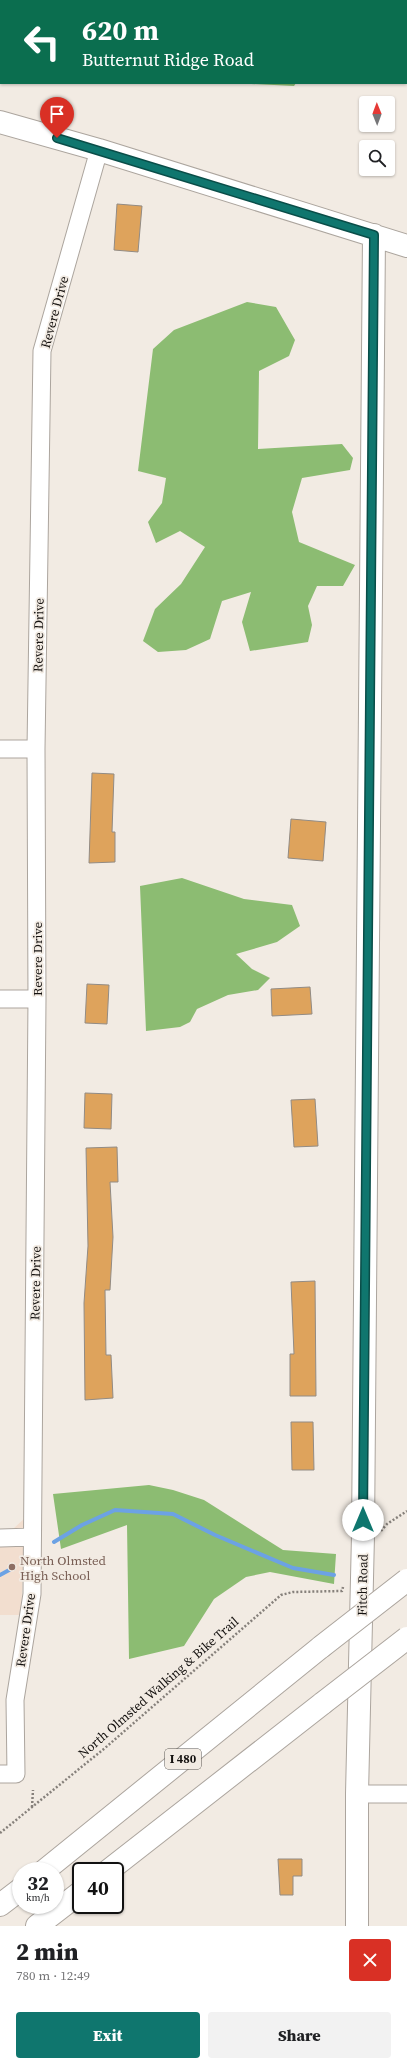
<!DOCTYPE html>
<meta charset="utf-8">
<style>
body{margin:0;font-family:"Source Serif 4",serif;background:#f2f2f2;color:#202124;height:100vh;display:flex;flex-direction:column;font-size:15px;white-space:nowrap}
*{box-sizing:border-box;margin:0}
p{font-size:13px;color:#757577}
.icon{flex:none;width:22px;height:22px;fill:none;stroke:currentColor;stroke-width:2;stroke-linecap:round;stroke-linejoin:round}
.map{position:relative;height:1926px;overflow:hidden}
.drawer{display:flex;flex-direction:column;background:#fff;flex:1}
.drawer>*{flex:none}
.top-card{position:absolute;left:0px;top:0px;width:407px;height:84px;box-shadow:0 1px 3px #0004;background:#0b6e4f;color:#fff;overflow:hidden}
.needle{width:26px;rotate:359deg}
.controls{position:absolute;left:359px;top:96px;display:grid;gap:8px}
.controls a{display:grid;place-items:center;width:36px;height:36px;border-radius:4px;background:#fff;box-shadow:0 1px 3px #0004;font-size:20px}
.speed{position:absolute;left:12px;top:1862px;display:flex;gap:8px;font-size:20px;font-weight:700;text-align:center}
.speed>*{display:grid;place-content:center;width:52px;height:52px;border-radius:50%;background:#fff;box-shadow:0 1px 3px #0004;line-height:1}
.speed small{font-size:10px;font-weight:400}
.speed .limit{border:2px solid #111;border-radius:6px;background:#fff;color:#111}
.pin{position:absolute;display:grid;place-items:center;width:34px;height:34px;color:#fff;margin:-41px -17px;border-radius:50% 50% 50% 0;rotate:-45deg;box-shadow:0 0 4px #0007}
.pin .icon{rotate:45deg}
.me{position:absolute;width:44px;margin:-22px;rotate:0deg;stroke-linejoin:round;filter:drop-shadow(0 0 3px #0008)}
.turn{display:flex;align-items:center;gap:14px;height:84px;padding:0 16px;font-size:18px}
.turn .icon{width:52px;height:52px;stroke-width:2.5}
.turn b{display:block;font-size:28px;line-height:34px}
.round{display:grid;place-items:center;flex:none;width:42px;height:42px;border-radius:4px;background:#f2f2f2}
.headline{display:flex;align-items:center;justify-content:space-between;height:68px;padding:0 16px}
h1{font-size:24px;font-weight:800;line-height:30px}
.button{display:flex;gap:8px;margin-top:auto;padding:8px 16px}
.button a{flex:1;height:46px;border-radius:4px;background:#0f766e;color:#fff;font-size:16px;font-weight:800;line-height:46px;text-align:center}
.button a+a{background:#f2f2f2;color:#202124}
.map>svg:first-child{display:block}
.education{fill:#f2decf}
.forest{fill:#8cbc72}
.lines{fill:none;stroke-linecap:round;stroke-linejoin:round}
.stream{stroke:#6ca2e4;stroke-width:4}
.building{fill:#dea35c;stroke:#928b84}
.street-casing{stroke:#aca59e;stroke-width:19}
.secondary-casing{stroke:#aca59e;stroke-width:24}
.highway-casing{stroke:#aca59e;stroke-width:24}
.path{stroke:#86807b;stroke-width:2.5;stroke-dasharray:2 2;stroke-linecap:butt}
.street{stroke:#fff;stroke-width:17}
.secondary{stroke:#fff;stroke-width:22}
.highway{stroke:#fff;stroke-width:22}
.highway-bridge-casing{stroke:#aca59e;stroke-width:24;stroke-linecap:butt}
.highway-bridge{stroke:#fff;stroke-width:22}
.route-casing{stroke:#0a4d48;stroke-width:10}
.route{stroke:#0f766e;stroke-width:7}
.education-dot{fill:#8d6e63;stroke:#f2ebe3;stroke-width:1.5}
.labels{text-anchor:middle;stroke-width:3.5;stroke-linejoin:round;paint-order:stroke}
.shield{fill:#f2ebe3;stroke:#57534f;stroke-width:1}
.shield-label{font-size:12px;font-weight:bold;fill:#151210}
.street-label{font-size:13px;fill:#151210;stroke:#f2ebe3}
.education-label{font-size:13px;fill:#785e54;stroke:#f2ebe3;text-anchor:start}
</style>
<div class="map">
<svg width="407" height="1926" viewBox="0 0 407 1926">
<rect width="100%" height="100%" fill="#f2ebe3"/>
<path class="education" d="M25 1518 21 1615H0V1531L13 1529Z"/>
<path class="forest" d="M183 0H407V40L406 1H180Z
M232 83H296L294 86Z
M247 302 276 307 295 340 289 356 259 371 258 449 342 444 353 458 350 470 302 478 292 512 299 542 355 565 343 586H317L308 606 312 625 308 642 250 651 242 622 251 592 222 601 210 639 186 650 158 652 143 641 155 609 181 584 205 547 180 531 156 543 148 522 162 503 166 478 138 471 153 349 174 330Z
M182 878 244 899 292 905 300 926 277 942 236 954 252 969 270 978 258 990 228 995 197 1009 190 1022 180 1027 146 1031 140 886Z
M149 1485 173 1490 204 1500 283 1550 336 1554 334 1584 270 1572 246 1577 214 1599 184 1646 129 1659 127 1525 61 1549 53 1494Z"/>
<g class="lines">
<path class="stream" d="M54 1542 82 1525 115 1510 173 1514 215 1535 293 1568 334 1575
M0 1575 11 1569"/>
</g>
<path class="building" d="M117 204 142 206 138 252 114 250Z
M92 773 114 774 112 832H115V862L89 863Z
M291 819 326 822 323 861 288 858Z
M87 984 109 985 107 1024 85 1023Z
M310 987 312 1014 272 1016 271 989Z
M85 1093 112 1094 111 1129 84 1128Z
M315 1099 318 1146 294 1147 291 1100Z
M117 1147 118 1182H110L113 1237 110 1290H105L106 1355H111L113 1398 85 1400 84 1303 88 1246 86 1148Z
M315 1281 316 1396H290V1354H294L291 1282Z
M291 1422H313L314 1470H292Z
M278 1859H302V1876H293V1895H280Z"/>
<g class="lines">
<g class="street-casing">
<path id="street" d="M0 749H36
M0 999H37
M0 1538 32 1537
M0 1774H16L15 1700 32 1594 37 999 36 749 42 351 99 150
M357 1794H407"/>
</g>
<g class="secondary-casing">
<path id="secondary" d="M0 122 99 150 407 246
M357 1926V1794L363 1535 374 235"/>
</g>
<g class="highway-casing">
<path id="highway" d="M44 1871 321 1647
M108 1871 323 1703
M0 1905 21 1889
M37 1926 81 1892"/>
</g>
<path class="path" d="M381 1531 387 1524 407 1511
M32 1807 33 1790
M0 1833 105 1748 281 1595 293 1592 342 1591 343 1587"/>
<use href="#street" class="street"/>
<use href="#secondary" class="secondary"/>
<use href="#highway" class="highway"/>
<g class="highway-bridge-casing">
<path id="highway-bridge" d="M321 1647 407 1580
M323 1703 407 1638"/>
</g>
<use href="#highway-bridge" class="highway-bridge"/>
</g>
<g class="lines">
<g class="route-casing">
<path id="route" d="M57 138 374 235 363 1520"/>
</g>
<use href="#route" class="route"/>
</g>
<circle class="education-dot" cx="12" cy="1567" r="4"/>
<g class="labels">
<rect class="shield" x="165" y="1749" width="36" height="20" rx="3"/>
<g class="shield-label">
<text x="183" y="1763">I 480</text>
</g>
<g class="street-label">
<text transform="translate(54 312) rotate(-75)" y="5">Revere Drive</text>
<text transform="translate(38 635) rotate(-89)" y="5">Revere Drive</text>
<text transform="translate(37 959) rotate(-90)" y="5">Revere Drive</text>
<text transform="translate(35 1283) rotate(-89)" y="5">Revere Drive</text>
<text transform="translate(362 1585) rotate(-89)" y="5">Fitch Road</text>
<text transform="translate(25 1630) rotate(-82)" y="5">Revere Drive</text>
<text transform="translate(158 1687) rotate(-41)" y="5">North Olmsted Walking &amp; Bike Trail</text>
</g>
<g class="education-label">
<text x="20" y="1565">North Olmsted<tspan x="20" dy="15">High School</tspan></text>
</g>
</g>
</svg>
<div class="controls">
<a><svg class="needle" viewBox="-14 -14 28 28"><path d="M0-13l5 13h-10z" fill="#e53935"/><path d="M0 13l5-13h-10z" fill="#757577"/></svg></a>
<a><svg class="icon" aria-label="search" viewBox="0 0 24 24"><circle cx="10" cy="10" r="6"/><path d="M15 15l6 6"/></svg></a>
</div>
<div class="speed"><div>32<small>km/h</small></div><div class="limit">40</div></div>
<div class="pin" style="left:57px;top:138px;background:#d93025"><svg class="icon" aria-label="arrive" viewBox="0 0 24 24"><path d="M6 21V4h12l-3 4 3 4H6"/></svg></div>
<svg class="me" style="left:363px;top:1520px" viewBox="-20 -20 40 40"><circle r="19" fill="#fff"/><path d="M0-13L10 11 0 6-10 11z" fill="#0f766e"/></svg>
<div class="top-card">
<div class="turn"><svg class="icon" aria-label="left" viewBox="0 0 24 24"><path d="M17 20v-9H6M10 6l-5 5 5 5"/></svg><div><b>620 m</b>Butternut Ridge Road</div></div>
</div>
</div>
<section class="drawer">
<div class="headline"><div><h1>2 min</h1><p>780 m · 12:49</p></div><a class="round" style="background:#d93025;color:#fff"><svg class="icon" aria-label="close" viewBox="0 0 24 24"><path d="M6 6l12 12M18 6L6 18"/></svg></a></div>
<div class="button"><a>Exit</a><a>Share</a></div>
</section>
